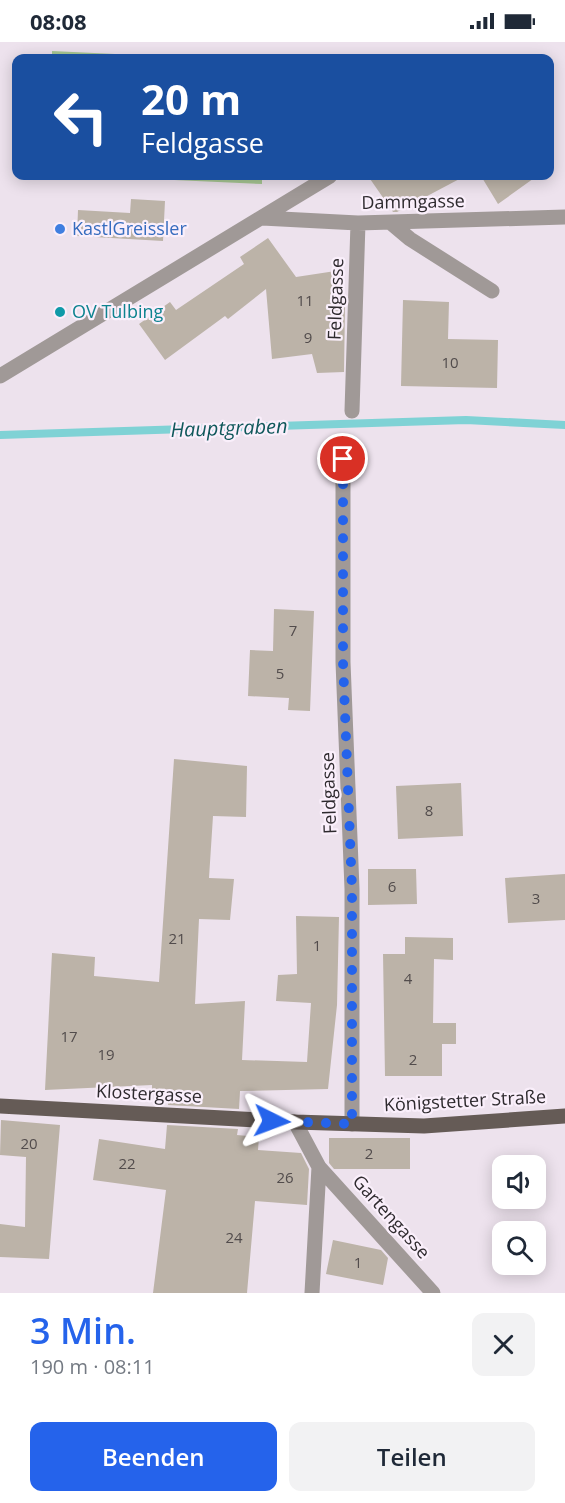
<!DOCTYPE html>
<html lang="de">
<meta charset="utf-8">
<style>
body{margin:0;font-family:"Open Sans",sans-serif;background:#f2f2f3;color:#1f2937;height:100vh;display:flex;flex-direction:column;font-size:22px;white-space:nowrap}
*{box-sizing:border-box;margin:0}
p{font-size:20px;color:#747a83}
.icon{flex:none;width:33px;height:33px;fill:none;stroke:currentColor;stroke-width:2;stroke-linecap:round;stroke-linejoin:round}
.map{position:relative;height:1251px;overflow:hidden}
.sheet{display:flex;flex-direction:column;background:#fff;flex:1}
.sheet>*{flex:none}
.top-card{position:absolute;left:12px;top:12px;width:542px;height:126px;border-radius:12px;box-shadow:0 3px 15px #0003;background:#1a4fa0;color:#fff;overflow:hidden}
.buttons{position:absolute;left:492px;top:1113px;display:grid;gap:12px}
.buttons a{display:grid;place-items:center;width:54px;height:54px;border-radius:12px;background:#fff;box-shadow:0 3px 15px #0003;font-size:30px}
.pin{position:absolute;display:grid;place-items:center;width:51px;height:51px;color:#fff;margin:-26px;border:3px solid #fff;border-radius:50%;box-shadow:0 2px 6px #0007}
.me{position:absolute;width:66px;margin:-33px;rotate:93deg;stroke-linejoin:round;filter:drop-shadow(0 0 4px #0008)}
.turn{display:flex;align-items:center;gap:21px;height:126px;padding:0 30px;font-size:27px}
.turn .icon{width:78px;height:78px;stroke-width:2.5}
.turn b{display:block;font-size:42px;line-height:51px}
.round{display:grid;place-items:center;flex:none;width:63px;height:63px;border-radius:12px;background:#f2f2f3}
.overview{display:flex;align-items:center;justify-content:space-between;height:102px;padding:0 30px}
h1{font-size:36px;font-weight:600;line-height:45px;color:#2563eb}
.primary-button{display:flex;gap:12px;margin-top:auto;padding:12px 30px}
.primary-button a{flex:1;height:69px;border-radius:12px;background:#2563eb;color:#fff;font-size:24px;font-weight:600;line-height:69px;text-align:center}
.primary-button a+a{background:#f2f2f3;color:#1f2937}
.status{display:flex;justify-content:space-between;align-items:center;height:42px;padding:0 30px;background:#fff;direction:ltr}
.status svg{height:16px;fill:currentColor}
.map>svg:first-child{display:block}
.green{fill:#a8c894}
.lines{fill:none;stroke-linecap:round;stroke-linejoin:round}
.stream{stroke:#7fd2d5;stroke-width:8}
.building{fill:#bcb3a8}
.minor{stroke:#a09997;stroke-width:15}
.major{stroke:#655b56;stroke-width:15}
.route{stroke:#2563eb;stroke-width:10;stroke-dasharray:0 18}
.shop-dot{fill:#3f7fe0;stroke:#faeffb;stroke-width:2}
.culture-dot{fill:#0f9aa8;stroke:#faeffb;stroke-width:2}
.labels{text-anchor:middle;stroke-width:4.5;stroke-linejoin:round;paint-order:stroke}
.number-label{font-size:15px;fill:#524c4c}
.street-label{font-size:18px;fill:#2e2a2e;stroke:#faeffb}
.shop-label{font-size:18px;fill:#366cbe;stroke:#faeffb;text-anchor:start}
.culture-label{font-size:18px;fill:#0d838f;stroke:#faeffb;text-anchor:start}
.water-label{font-size:20px;font-style:italic;fill:#10585b;stroke:#faeffb}
</style>
<div class="status"><b>08:08</b><svg viewBox="0 0 49 12"><path d="M0 12V9h3v3zM5 12V6h3v6zM10 12V3h3v9zM15 12V0h3v12zM26 1h20v11H26zM47 4h2v5h-2z"/></svg></div>
<div class="map">
<svg width="565" height="1251" viewBox="0 0 565 1251">
<rect width="100%" height="100%" fill="#ede2ed"/>
<path class="green" d="M52 9 199 16H52Z
M87 134H262V142Z"/>
<g class="lines">
<path class="stream" d="M0 393 466 378 565 383"/>
</g>
<path class="building" d="M368 134H465L397 170H393Z
M481 134H537L498 162Z
M131 157 165 159 163 199 77 194 78 168 130 171Z
M268 196 296 235 342 228 345 266 344 330 317 331 312 312 272 317 266 247 228 277 225 274 165 318 139 282 170 260 176 268 244 222 240 215Z
M403 258 449 260 448 297 498 298 497 346 401 344Z
M274 567 314 569 310 669 288 668 289 656 248 654 250 608 273 609Z
M174 717 247 724 246 775 213 774 209 836 234 837 230 878 199 877 195 962 245 959 242 1018 307 1020 311 961 276 959 278 933 297 932 296 874 339 875 337 963 328 1047 240 1049 239 1067 168 1063 169 1052 152 1051V1043L45 1048 52 911 95 915 94 934 159 940Z
M461 741 463 794 398 797 396 744Z
M368 827H416L417 862 368 863Z
M565 832V878L508 881 505 836Z
M405 895 453 896V918L434 917 433 981H456V1002H442V1034H385L383 912H405Z
M1 1078 60 1083 49 1217 0 1215V1182L25 1185 26 1115 0 1113Z
M167 1083 238 1087 237 1093 259 1095 258 1108 301 1111 309 1127 307 1163 255 1159 247 1251H153L166 1148 93 1138 99 1097 165 1107Z
M329 1096H410V1127H334L329 1121Z
M333 1198 381 1208 388 1216 383 1243 326 1232Z"/>
<g class="lines">
<path class="minor" d="M262 176 358 181 565 175
M391 181 410 197 492 249
M0 334 330 134
M352 369 358 181
M343 417V620L352 847V1082
M295 1080 319 1125 312 1251
M319 1125 433 1251"/>
<path class="major" d="M0 1064 295 1080 424 1084 565 1074"/>
</g>
<g class="lines">
<path class="route" d="M272 1079 352 1082V847L343 620V417"/>
</g>
<circle class="shop-dot" cx="60" cy="187" r="6"/>
<circle class="culture-dot" cx="60" cy="270" r="6"/>
<g class="labels">
<g class="number-label">
<text x="305" y="264">11</text>
<text x="308" y="301">9</text>
<text x="450" y="326">10</text>
<text x="293" y="594">7</text>
<text x="280" y="637">5</text>
<text x="429" y="774">8</text>
<text x="392" y="850">6</text>
<text x="536" y="862">3</text>
<text x="177" y="902">21</text>
<text x="317" y="909">1</text>
<text x="408" y="942">4</text>
<text x="69" y="1000">17</text>
<text x="106" y="1018">19</text>
<text x="413" y="1023">2</text>
<text x="29" y="1107">20</text>
<text x="369" y="1117">2</text>
<text x="127" y="1127">22</text>
<text x="285" y="1141">26</text>
<text x="234" y="1201">24</text>
<text x="358" y="1226">1</text>
</g>
<g class="street-label">
<text transform="translate(413 160) rotate(-1)" y="6">Dammgasse</text>
<text transform="translate(336 257) rotate(-88)" y="6">Feldgasse</text>
<text transform="translate(329 751) rotate(-92)" y="6">Feldgasse</text>
<text transform="translate(149 1052) rotate(3)" y="6">Klostergasse</text>
<text transform="translate(465 1059) rotate(-3)" y="6">Königstetter Straße</text>
<text transform="translate(391 1175) rotate(48)" y="6">Gartengasse</text>
</g>
<g class="shop-label">
<text x="72" y="193">KastlGreissler</text>
</g>
<g class="culture-label">
<text x="72" y="276">OV Tulbing</text>
</g>
<g class="water-label">
<text transform="translate(229 386) rotate(-2)" y="7">Hauptgraben</text>
</g>
</g>
</svg>
<div class="buttons">
<a><svg class="icon" aria-label="sound" viewBox="0 0 24 24"><path d="M4 9h4l5-4v14l-5-4H4zM17 9q2 3 0 6"/></svg></a>
<a><svg class="icon" aria-label="search" viewBox="0 0 24 24"><circle cx="10" cy="10" r="6"/><path d="M15 15l6 6"/></svg></a>
</div>
<div class="pin" style="left:343px;top:417px;background:#d93025"><svg class="icon" aria-label="arrive" viewBox="0 0 24 24"><path d="M6 21V4h12l-3 4 3 4H6"/></svg></div>
<svg class="me" style="left:272px;top:1079px" viewBox="-20 -20 40 40"><path d="M0-17L14 15 0 8-14 15z" fill="#2563eb" stroke="#fff" stroke-width="4"/></svg>
<div class="top-card">
<div class="turn"><svg class="icon" aria-label="left" viewBox="0 0 24 24"><path d="M17 20v-9H6M10 6l-5 5 5 5"/></svg><div><b>20 m</b>Feldgasse</div></div>
</div>
</div>
<section class="sheet">
<div class="overview"><div><h1>3 Min.</h1><p>190 m · 08:11</p></div><a class="round"><svg class="icon" aria-label="close" viewBox="0 0 24 24"><path d="M6 6l12 12M18 6L6 18"/></svg></a></div>
<div class="primary-button"><a>Beenden</a><a>Teilen</a></div>
</section>
